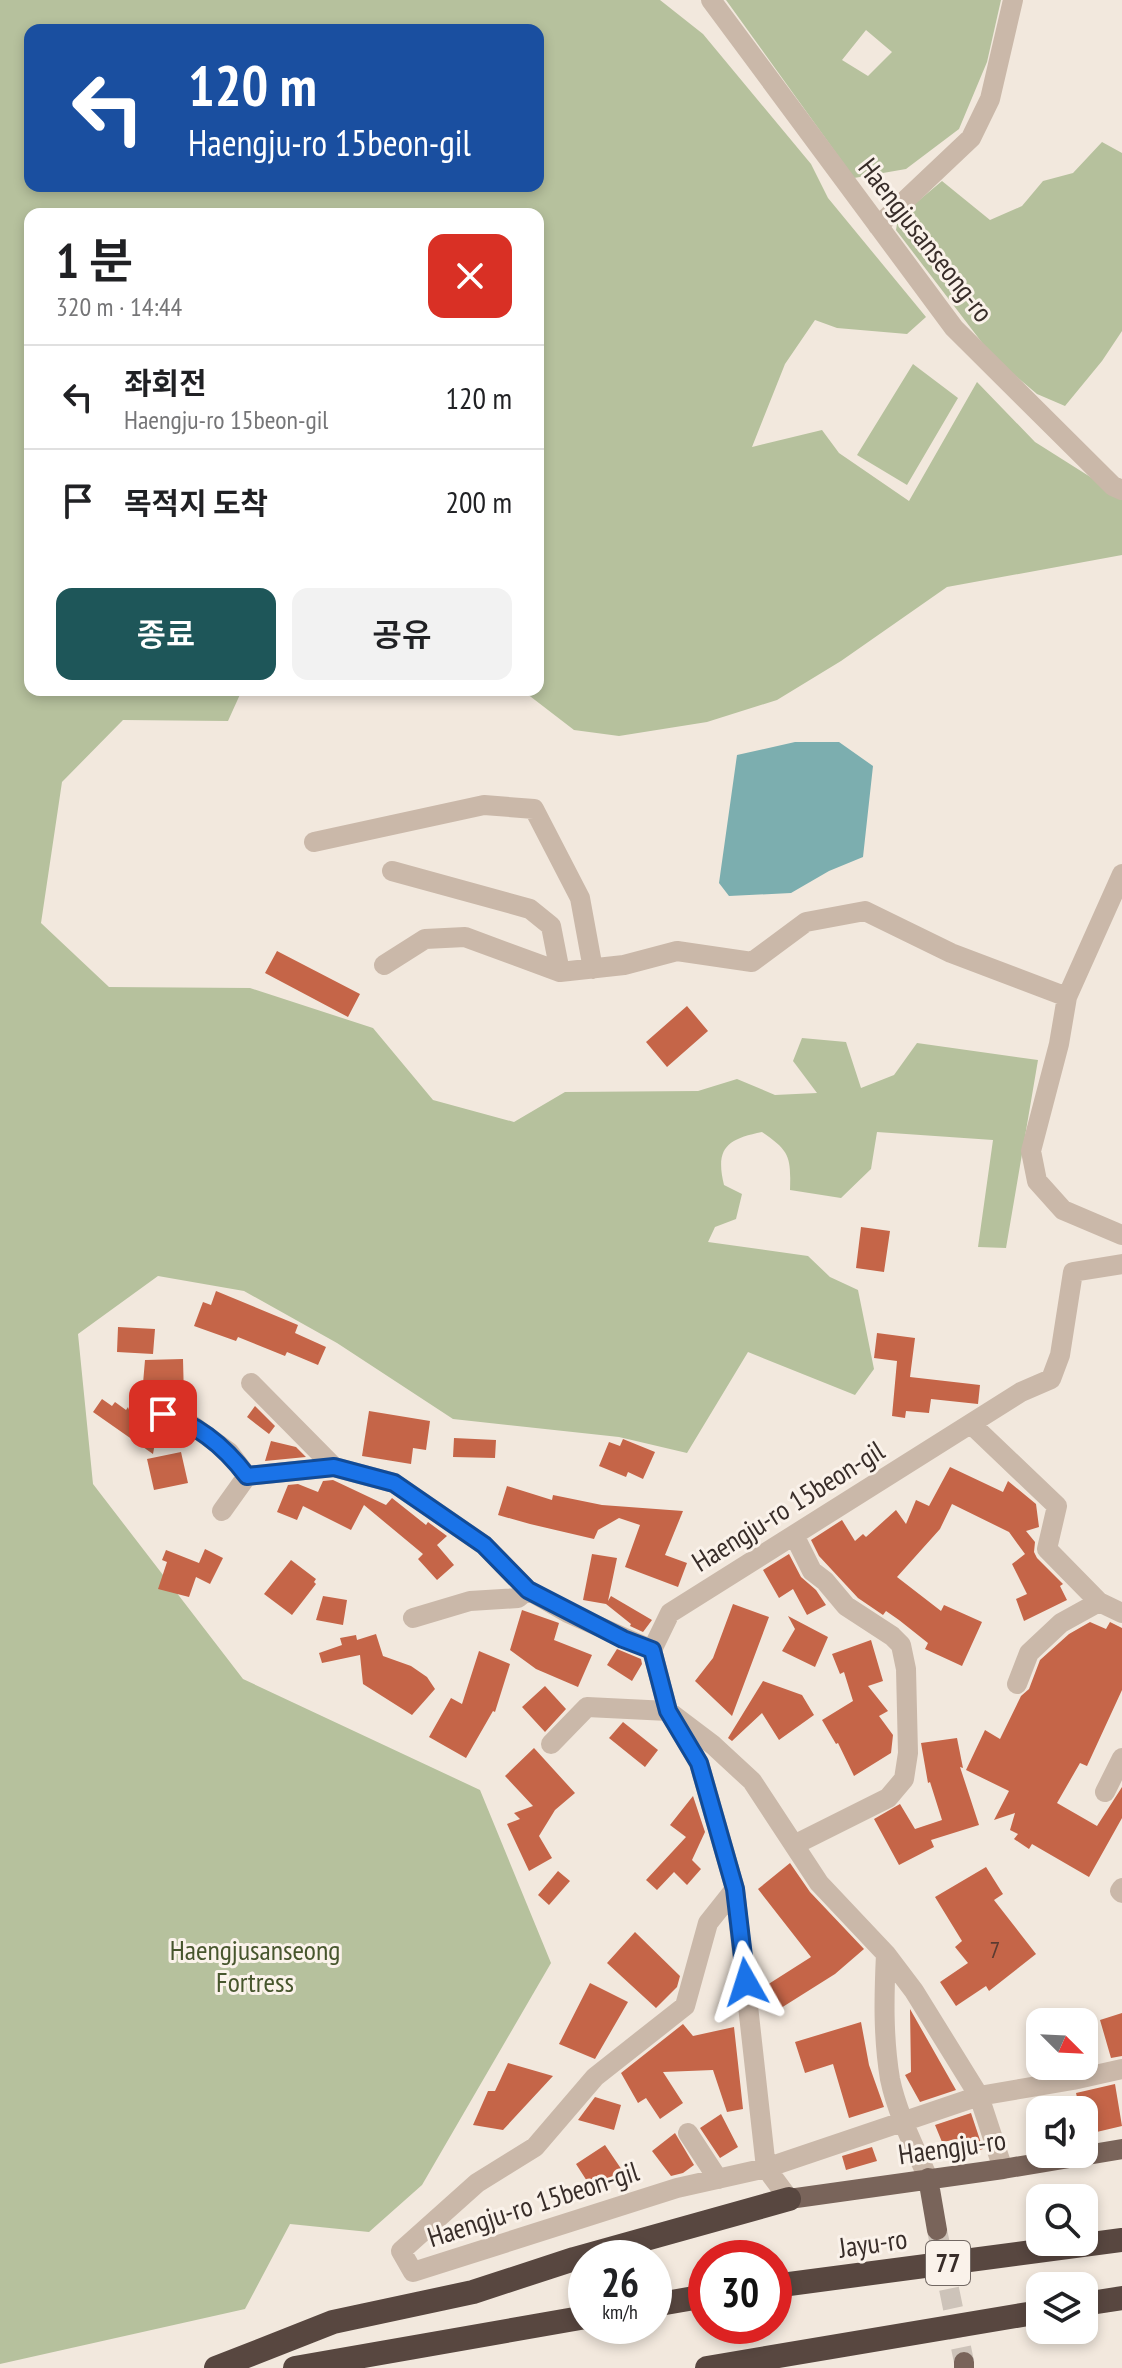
<!DOCTYPE html>
<html lang="ko">
<meta charset="utf-8">
<style>
body{margin:0;font-family:"PT Sans Narrow","Noto Sans KR",sans-serif;background:#f2f2f2;color:#202124;height:100vh;display:flex;flex-direction:column;font-size:30px;white-space:nowrap}
*{box-sizing:border-box;margin:0}
p{font-size:26px;color:#757577}
.icon{flex:none;width:44px;height:44px;fill:none;stroke:currentColor;stroke-width:2;stroke-linecap:round;stroke-linejoin:round}
.map{position:relative;flex:1;overflow:hidden}
.details{position:absolute;left:24px;top:208px;width:520px;height:488px;display:flex;flex-direction:column;background:#fff;border-radius:16px;box-shadow:0 4px 12px #0003}
.details>*{flex:none}
.hud{position:absolute;left:24px;top:24px;width:520px;height:168px;border-radius:16px;box-shadow:0 4px 12px #0003;background:#1a4fa0;color:#fff;overflow:hidden}
.needle{width:52px;rotate:114deg}
.fabs{position:absolute;left:1026px;top:2008px;display:grid;gap:16px}
.fabs a{display:grid;place-items:center;width:72px;height:72px;border-radius:16px;background:#fff;box-shadow:0 4px 12px #0003;font-size:40px}
.speed{position:absolute;left:568px;top:2240px;display:flex;gap:16px;font-size:40px;font-weight:700;text-align:center}
.speed>*{display:grid;place-content:center;width:104px;height:104px;border-radius:50%;background:#fff;box-shadow:0 4px 12px #0003;line-height:1}
.speed small{font-size:20px;font-weight:400}
.speed .limit{border:12px solid #d22;background:#fff;color:#111}
.pin{position:absolute;display:grid;place-items:center;width:68px;height:68px;color:#fff;margin:-34px;border-radius:16px;box-shadow:0 4px 12px #0006}
.me{position:absolute;width:88px;margin:-44px;rotate:354deg;stroke-linejoin:round;filter:drop-shadow(0 0 6px #0008)}
.turn{display:flex;align-items:center;gap:28px;height:168px;padding:0 32px;font-size:36px}
.turn .icon{width:104px;height:104px;stroke-width:2.5}
.turn b{display:block;font-size:56px;line-height:68px}
.round{display:grid;place-items:center;flex:none;width:84px;height:84px;border-radius:16px;background:#f2f2f2}
.summary{display:flex;align-items:center;justify-content:space-between;height:136px;padding:0 32px}
h1{font-size:48px;font-weight:600;line-height:60px}
.action{display:flex;gap:16px;margin-top:auto;padding:16px 32px}
.action a{flex:1;height:92px;border-radius:16px;background:#1e5659;color:#fff;font-size:32px;font-weight:600;line-height:92px;text-align:center}
.action a+a{background:#f2f2f2;color:#202124}
ul{padding:0;list-style:none}
li{display:flex;align-items:center;gap:24px;height:104px;padding:0 32px;border-top:2px solid #e0e0e0}
li div{flex:1}
li b{display:block;font-size:30px}
li em{font-style:normal}
.map>svg:first-child{display:block}
.green{fill:#b6c19d;fill-rule:evenodd}
.water{fill:#7caeaf}
.building{fill:#c56548}
.lines{fill:none;stroke-linecap:round;stroke-linejoin:round}
.major-tunnel{stroke:#cdc3b9;stroke-width:20;stroke-dasharray:20 10;stroke-linecap:butt}
.minor{stroke:#cab8a9;stroke-width:20}
.major{stroke:#79645a;stroke-width:20}
.highway{stroke:#584740;stroke-width:24}
.route-casing{stroke:#114b97;stroke-width:20}
.route{stroke:#1a73e8;stroke-width:14}
.labels{text-anchor:middle;stroke-width:6;stroke-linejoin:round;paint-order:stroke}
.number-label{font-size:24px;fill:#5b3b31}
.shield{fill:#faf2ea;stroke:#726863;stroke-width:2}
.shield-label{font-size:26px;font-weight:bold;fill:#382d29}
.street-label{font-size:28px;fill:#382d29;stroke:#faf2ea}
.park-label{font-size:28px;fill:#47562d;stroke:#faf2ea}
</style>
<div class="map">
<svg width="1122" height="2368" viewBox="0 0 1122 2368">
<rect width="100%" height="100%" fill="#f2e8dd"/>
<path class="green" d="M0 0H660L703 34 811 164 828 198 926 317 907 334 837 328 815 320 785 364 752 447 822 430 839 453 909 501 977 382 1035 442 1122 497V555L947 587 841 661 777 700 707 722 619 736 574 730 522 690H538V214H30V690H242L228 721 123 720 62 782 41 923 109 987 250 988 373 1028 433 1100 514 1122 565 1092 698 1091 737 1079 775 1095 817 1093 793 1061 802 1038 846 1042 861 1088 894 1075 917 1043 1038 1060 1006 1248 978 1247 993 1140 877 1132 871 1169 841 1198 790 1190C791 1157 790 1151 762 1132 727 1139 715 1148 724 1185L742 1194 736 1219 715 1227 708 1242 808 1256 830 1277 858 1290 874 1369 855 1395 748 1352 687 1453 619 1437 453 1419 337 1343 244 1291 158 1276 78 1334 93 1484 243 1679 480 1790 551 1963 422 2185 369 2232 290 2224 245 2309 0 2364ZM30 30H538V186H30Z
M726 0H1001L987 62 959 129 906 169 854 178ZM866 30 892 52 868 76 842 60Z
M1102 142 1122 153V331L1102 361 1065 406 1037 394 993 357 896 230 898 218 942 181 990 220 1022 206 1043 181 1073 173Z
M913 364 958 398 907 485 857 455Z"/>
<path class="water" d="M795 742H839L873 766 863 857 829 871 791 893 729 896 719 883 737 755Z"/>
<path class="building" d="M277 951 360 994 348 1017 265 973Z
M687 1006 708 1031 667 1067 646 1042Z
M861 1227 890 1231 884 1272 856 1268Z
M216 1291 298 1325 295 1333 326 1347 318 1365 287 1352 285 1356 238 1337 236 1341 194 1326 203 1302 211 1305Z
M118 1327 155 1329 153 1354 117 1352Z
M877 1333 915 1338 910 1377 980 1385 978 1404 931 1399 929 1413 906 1411 905 1418 892 1416 897 1361 874 1358Z
M183 1359 184 1398 171 1400V1403L142 1395 145 1360Z
M102 1399 112 1406 115 1402 126 1410 128 1407 132 1418 158 1426 153 1454 93 1412Z
M255 1406 275 1426 269 1434 247 1417Z
M369 1411 430 1421 426 1450 413 1448 411 1464 362 1456Z
M454 1438 496 1440 495 1458 453 1457Z
M623 1439 655 1452 643 1479 628 1472 626 1477 599 1466 609 1442 620 1446Z
M271 1441 296 1447 306 1457 265 1461Z
M181 1452 188 1483 154 1490 147 1459Z
M950 1467 1003 1492 1008 1481 1036 1504 1039 1527 1026 1531 1035 1542 1034 1552 1037 1558 1063 1584 1060 1586 1067 1600 1024 1621 1016 1599 1027 1594 1012 1564 1025 1554 1009 1532 952 1504 940 1529 897 1577 941 1611 944 1605 982 1622 962 1666 925 1649 928 1643 899 1620 886 1611 883 1615 858 1598 819 1556 811 1540 842 1520 855 1541 863 1534 866 1537 896 1510 906 1524 916 1500 929 1506Z
M333 1480 386 1505 392 1498 426 1525 428 1522 447 1536 437 1545 454 1565 437 1580 418 1559 423 1554 364 1505 351 1530 303 1506 297 1520 277 1512 288 1485 298 1484 318 1492 323 1481Z
M507 1486 552 1500 553 1495 602 1505 683 1511 665 1555 687 1563 678 1587 625 1567 640 1525 619 1518 598 1530 594 1539 530 1524 498 1515Z
M205 1549 223 1558 210 1584 196 1577 189 1597 158 1589 167 1562 162 1560 166 1550 199 1563Z
M592 1554 617 1558 608 1601 611 1596 652 1620 643 1632 630 1626 631 1624 606 1604 583 1600Z
M789 1554 801 1577 816 1590 826 1605 807 1615 793 1589 779 1598 763 1570Z
M291 1560 316 1579 314 1582 316 1584 292 1615 264 1594Z
M323 1596 347 1600 343 1625 316 1620Z
M733 1604 769 1617 732 1716 695 1681 713 1658Z
M522 1610 559 1623 554 1640 592 1655 578 1687 536 1669 510 1650Z
M788 1616 828 1637 815 1667 782 1651 795 1629Z
M1090 1622 1106 1629 1110 1622 1122 1628V1690L1087 1766 1080 1763 1057 1803 1097 1826 1122 1787V1818L1089 1877 1032 1844 1029 1849 1014 1839 1018 1834 1010 1830 1015 1813 994 1820 1009 1791 966 1770 985 1730 1000 1739 1021 1696 1029 1689 1040 1660 1069 1634Z
M376 1634 383 1656 411 1666 427 1677 435 1689 412 1715 363 1684 360 1655 322 1663 319 1653 342 1645 340 1638 356 1635 357 1640Z
M871 1640 883 1681 868 1686 888 1711 879 1716 893 1735 891 1753 854 1776 838 1743 836 1744 822 1720 853 1701 844 1672 840 1674 832 1654Z
M617 1649 641 1659 642 1664 632 1681 607 1665Z
M479 1651 510 1664 495 1712 493 1711 466 1758 429 1737 451 1698 462 1704Z
M763 1681 802 1695 814 1715 779 1740 762 1713 732 1741 728 1738Z
M545 1686 566 1709 545 1732 522 1707Z
M623 1722 658 1750 645 1767 609 1738Z
M957 1738 963 1768 960 1767 979 1825 931 1840 934 1847 899 1865 874 1819 900 1804 915 1829 942 1820 930 1782 928 1783 921 1743Z
M534 1748 575 1793 555 1810 539 1836 552 1858 529 1871 507 1824 520 1819 514 1813 533 1806 505 1776Z
M693 1796 705 1832 692 1860 701 1869 687 1885 674 1872 657 1890 646 1880 686 1837 670 1825Z
M790 1863 810 1892 864 1949 835 1974 781 2008 767 1985 811 1957 758 1889Z
M986 1867 1003 1894 994 1900 1036 1954 989 1991 986 1986 956 2006 940 1982 968 1963 955 1947 962 1941 935 1897Z
M558 1871 570 1881 549 1905 538 1895Z
M635 1932 680 1976 677 1987 656 2008 607 1963Z
M590 1983 628 2002 595 2059 559 2044Z
M910 2009 956 2090 920 2102 905 2075 911 2072Z
M1122 2013V2056L1111 2058 1100 2020Z
M861 2022 869 2065 884 2107 849 2118 833 2064 805 2073 795 2042Z
M683 2024 693 2036 734 2027 743 2109 727 2112 713 2070 663 2072 683 2103 660 2119 646 2098 638 2103 621 2073Z
M508 2063 553 2076 503 2130 473 2125 488 2091H495Z
M1115 2084 1122 2126 1084 2135V2110H1080L1076 2093Z
M595 2097 621 2105 614 2130 578 2120Z
M971 2113 983 2149 964 2154 959 2139 942 2142 935 2125Z
M721 2114 738 2147 720 2158 700 2128Z
M675 2133 694 2165 683 2173 671 2176 652 2151Z
M605 2145 624 2173 594 2192 576 2164Z
M872 2147 877 2161 846 2170 842 2156Z"/>
<g class="lines">
<path class="major-tunnel" d="M937 2230 964 2362"/>
<path class="minor" d="M711 0 954 328 1113 486 1122 490
M878 226 971 138 990 99 1013 0
M314 842 484 805 534 809 580 898 593 969
M392 871 530 909 551 926 560 972
M1122 874 1067 997 1059 1044 1031 1151 1037 1181 1063 1210 1122 1235
M384 965 425 939 465 937 560 972 624 965 677 951 752 962 806 922 865 911 951 953 1067 997
M251 1383 334 1467
M141 1408 185 1420 229 1452 247 1476 334 1467 394 1483 484 1545 528 1590 568 1613 652 1650
M971 1424 1057 1506 1047 1549 1099 1602 1122 1613
M222 1511 247 1476
M413 1618 470 1601 518 1598 528 1590
M1017 1684 1029 1653 1061 1623 1099 1602
M551 1744 587 1707 668 1711 713 1745 752 1781 819 1883 886 1954 914 1991 979 2096 1003 2169
M1105 1792 1122 1758
M794 1845 888 1798 904 1779 908 1753 906 1669 901 1645 892 1636 846 1606 825 1581 812 1571 794 1535
M1122 1888 1120 1891 1122 1893
M735 1889 708 1923 685 2006 595 2077 535 2147 477 2183 401 2251 413 2272 677 2188 766 2168 979 2096 1073 2080 1122 2069
M886 1954C884 1996 883 2037 890 2079 897 2113 914 2146 928 2178
M688 2133 718 2179
M789 2199 766 2168 735 1889 699 1763 668 1711 652 1650 670 1613 1021 1392 1051 1379 1060 1355 1073 1272 1122 1264"/>
<path class="major" d="M928 2178 937 2230
M789 2199 1003 2169 1122 2149
M964 2362V2368"/>
<path class="highway" d="M774 2286 1122 2240
M1084 2304 1122 2298
M654 2305 706 2296
M216 2368 333 2322 473 2292 574 2259 789 2199
M295 2368 586 2317
M707 2368 1040 2312"/>
</g>
<g class="lines">
<g class="route-casing">
<path id="route" d="M163 1414C198 1424 225 1447 247 1476L334 1467 394 1483 484 1545 528 1590 623 1639 652 1650 668 1711 699 1763 735 1889 746 1982"/>
</g>
<use href="#route" class="route"/>
</g>
<g class="labels">
<g class="number-label">
<text x="995" y="1958">7</text>
</g>
<rect class="shield" x="926" y="2241" width="44" height="44" rx="6"/>
<g class="shield-label">
<text x="948" y="2272">77</text>
</g>
<g class="street-label">
<text transform="translate(926 240) rotate(52)" y="10">Haengjusanseong-ro</text>
<text transform="translate(788 1506) rotate(-32)" y="10">Haengju-ro 15beon-gil</text>
<text transform="translate(952 2147) rotate(-8)" y="10">Haengju-ro</text>
<text transform="translate(533 2204) rotate(-18)" y="10">Haengju-ro 15beon-gil</text>
<text transform="translate(873 2243) rotate(-8)" y="10">Jayu-ro</text>
</g>
<g class="park-label">
<text x="255" y="1960">Haengjusanseong<tspan x="255" dy="32">Fortress</tspan></text>
</g>
</g>
</svg>
<div class="fabs">
<a><svg class="needle" viewBox="-14 -14 28 28"><path d="M0-13l5 13h-10z" fill="#e53935"/><path d="M0 13l5-13h-10z" fill="#757577"/></svg></a>
<a><svg class="icon" aria-label="sound" viewBox="0 0 24 24"><path d="M4 9h4l5-4v14l-5-4H4zM17 9q2 3 0 6"/></svg></a>
<a><svg class="icon" aria-label="search" viewBox="0 0 24 24"><circle cx="10" cy="10" r="6"/><path d="M15 15l6 6"/></svg></a>
<a><svg class="icon" aria-label="layers" viewBox="0 0 24 24"><path d="M12 4l9 5-9 5-9-5zM3 14l9 5 9-5"/></svg></a>
</div>
<div class="speed"><div>26<small>km/h</small></div><div class="limit">30</div></div>
<div class="pin" style="left:163px;top:1414px;background:#d93025"><svg class="icon" aria-label="arrive" viewBox="0 0 24 24"><path d="M6 21V4h12l-3 4 3 4H6"/></svg></div>
<svg class="me" style="left:746px;top:1982px" viewBox="-20 -20 40 40"><path d="M0-17L14 15 0 8-14 15z" fill="#1a73e8" stroke="#fff" stroke-width="4"/></svg>
<div class="hud">
<div class="turn"><svg class="icon" aria-label="left" viewBox="0 0 24 24"><path d="M17 20v-9H6M10 6l-5 5 5 5"/></svg><div><b>120 m</b>Haengju-ro 15beon-gil</div></div>
</div>
<section class="details">
<div class="summary"><div><h1>1 분</h1><p>320 m · 14:44</p></div><a class="round" style="background:#d93025;color:#fff"><svg class="icon" aria-label="close" viewBox="0 0 24 24"><path d="M6 6l12 12M18 6L6 18"/></svg></a></div>
<ul>
<li><svg class="icon" aria-label="left" viewBox="0 0 24 24"><path d="M17 20v-9H6M10 6l-5 5 5 5"/></svg><div><b>좌회전</b><p>Haengju-ro 15beon-gil</p></div><em>120 m</em></li>
<li><svg class="icon" aria-label="arrive" viewBox="0 0 24 24"><path d="M6 21V4h12l-3 4 3 4H6"/></svg><div><b>목적지 도착</b></div><em>200 m</em></li>
</ul>
<div class="action"><a>종료</a><a>공유</a></div>
</section>
</div>
